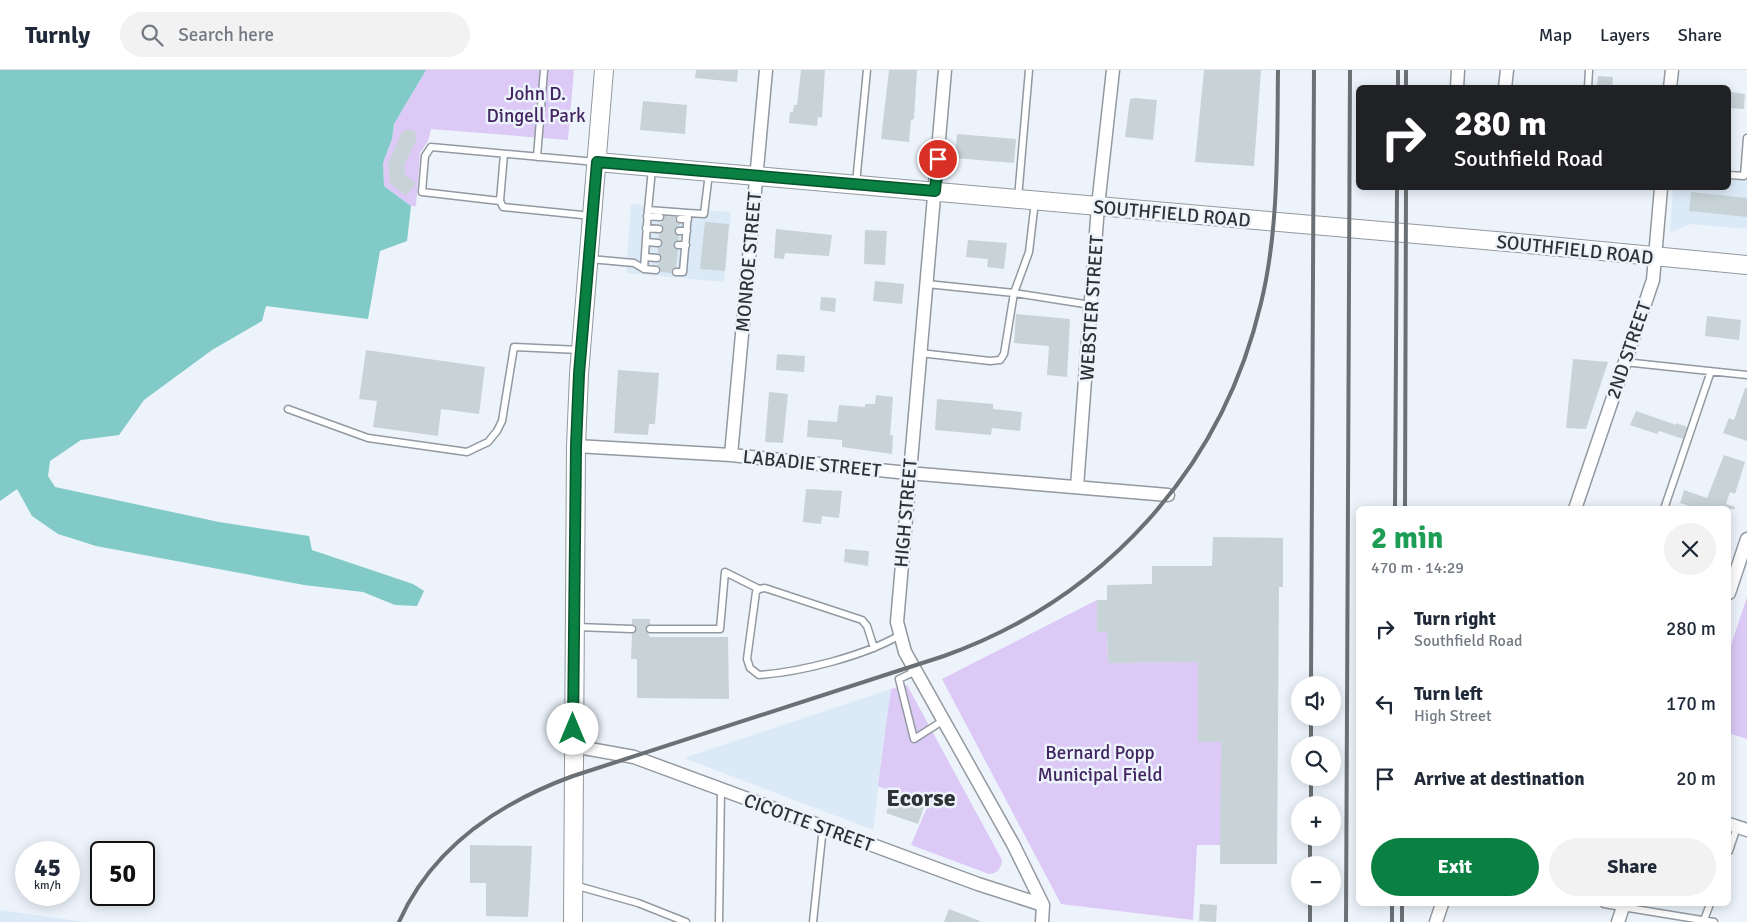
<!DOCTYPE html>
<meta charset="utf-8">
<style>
body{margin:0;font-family:Signika,sans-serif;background:#f2f2f3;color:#1f2937;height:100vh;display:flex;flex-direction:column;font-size:19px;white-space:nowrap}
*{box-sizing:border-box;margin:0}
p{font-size:16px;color:#747a83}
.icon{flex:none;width:28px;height:28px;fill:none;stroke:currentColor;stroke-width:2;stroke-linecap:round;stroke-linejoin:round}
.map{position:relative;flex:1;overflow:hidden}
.details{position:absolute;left:1356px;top:436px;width:375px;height:400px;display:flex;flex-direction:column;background:#fff;border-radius:8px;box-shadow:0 2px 12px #0003}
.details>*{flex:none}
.banner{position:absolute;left:1356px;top:15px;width:375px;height:105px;border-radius:8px;box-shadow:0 2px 12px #0003;background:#202124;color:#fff;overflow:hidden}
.tools{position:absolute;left:1291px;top:606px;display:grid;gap:10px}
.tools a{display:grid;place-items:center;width:50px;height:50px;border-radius:50%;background:#fff;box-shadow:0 2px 12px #0003;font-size:25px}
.speed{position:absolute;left:15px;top:771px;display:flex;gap:10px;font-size:25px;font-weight:700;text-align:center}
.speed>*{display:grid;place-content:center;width:65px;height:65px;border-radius:50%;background:#fff;box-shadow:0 2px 12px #0003;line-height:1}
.speed small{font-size:12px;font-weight:400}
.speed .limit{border:2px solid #111;border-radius:8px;background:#fff;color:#111}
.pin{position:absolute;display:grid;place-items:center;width:42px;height:42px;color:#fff;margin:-21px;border:2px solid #fff;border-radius:50%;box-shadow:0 1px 5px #0007}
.me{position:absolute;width:55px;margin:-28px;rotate:0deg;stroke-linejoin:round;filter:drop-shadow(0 0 4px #0008)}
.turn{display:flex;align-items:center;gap:18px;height:105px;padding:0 15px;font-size:22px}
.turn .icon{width:65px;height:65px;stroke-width:2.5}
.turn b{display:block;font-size:35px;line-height:42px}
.round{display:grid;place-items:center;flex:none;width:52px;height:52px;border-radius:26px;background:#f2f2f3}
.overview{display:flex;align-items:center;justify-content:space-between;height:85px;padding:0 15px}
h1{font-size:30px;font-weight:700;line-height:38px;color:#1e9e55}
.primary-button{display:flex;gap:10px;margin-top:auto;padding:10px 15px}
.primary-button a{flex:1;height:58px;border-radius:30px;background:#0b8043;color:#fff;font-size:20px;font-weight:700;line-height:58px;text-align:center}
.primary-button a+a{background:#f2f2f3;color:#1f2937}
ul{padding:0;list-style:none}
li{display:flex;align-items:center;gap:15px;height:75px;padding:0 15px}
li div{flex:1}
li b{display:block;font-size:19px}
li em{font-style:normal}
header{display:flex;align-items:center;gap:30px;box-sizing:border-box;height:70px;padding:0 25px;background:#fff;border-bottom:1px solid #e0e1e3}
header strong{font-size:24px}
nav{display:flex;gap:28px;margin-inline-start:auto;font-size:18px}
.search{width:350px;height:45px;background:#f2f2f3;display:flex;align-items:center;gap:12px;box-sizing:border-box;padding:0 18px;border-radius:28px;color:#747a83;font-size:19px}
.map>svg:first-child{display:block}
.built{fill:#dce9f7}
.green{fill:#dcc9f6}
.water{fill:#81cac8}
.building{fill:#c8d3d7}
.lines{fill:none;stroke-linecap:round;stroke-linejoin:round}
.service-casing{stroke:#9299a0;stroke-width:9}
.minor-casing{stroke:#9299a0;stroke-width:15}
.secondary-casing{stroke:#9299a0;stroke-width:20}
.service{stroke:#fff;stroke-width:6}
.minor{stroke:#fff;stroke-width:12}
.secondary{stroke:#fff;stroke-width:18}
.rail{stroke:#6b7074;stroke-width:4}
.route-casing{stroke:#07532c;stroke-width:12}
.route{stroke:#0b8043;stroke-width:9}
.labels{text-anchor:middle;stroke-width:5;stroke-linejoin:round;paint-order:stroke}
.park-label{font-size:19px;fill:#422560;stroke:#ecf3fb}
.street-label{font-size:19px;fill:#2f3235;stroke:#ecf3fb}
.district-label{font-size:24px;font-weight:bold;fill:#2f3235;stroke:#ecf3fb}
</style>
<header>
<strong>Turnly</strong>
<div class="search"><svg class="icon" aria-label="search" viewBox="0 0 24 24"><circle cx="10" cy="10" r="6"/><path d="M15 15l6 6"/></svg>Search here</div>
<nav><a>Map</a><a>Layers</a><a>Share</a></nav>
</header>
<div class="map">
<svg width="1747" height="852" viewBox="0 0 1747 852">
<rect width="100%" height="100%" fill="#ecf3fb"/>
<path class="built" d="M1729 106 1747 108V159L1690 154 1670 163 1673 118H1729Z
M631 134 731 142 724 212 626 203Z
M891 619 873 760 684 688Z
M0 840 85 852H0Z"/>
<path class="green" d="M426 0H574L568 70 431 59 428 71 420 83 416 136H411L384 116 383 93 392 69 394 54Z
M1747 527V669L1729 663V581Z
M1097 530V561L1107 562 1108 593 1198 592V672H1221V775H1197L1193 850 1061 834 942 609Z
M907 615 1002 790C1001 799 998 803 989 804L911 775 928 735 878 716 891 619Z"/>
<path class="water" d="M0 0H426L394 54 392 69 383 93 384 116 411 136 407 171 380 181 368 249 266 236 262 251 212 280 144 330 119 365 81 370 50 391 48 406 55 417 219 452 309 466 312 480 413 514 424 521 417 536 395 535 363 522 304 515 96 476 58 464 32 446 17 419 0 431Z"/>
<path class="building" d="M696 0H738L737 12 695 8Z
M801 0H825L822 48 818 47 817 56 789 53 790 42H793L794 35H797Z
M889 0H917L914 49 911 50 909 72 881 69Z
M1204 0H1261L1254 96 1195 92Z
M1598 6 1613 7 1612 18 1597 17Z
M1731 22 1745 24 1744 39 1729 38Z
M1135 28 1157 30 1153 70 1125 67 1130 29Z
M643 31 687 35 685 64 640 60Z
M409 59 415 62 417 69 404 95 405 105 416 113 406 126 390 113 388 94 402 62Z
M957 64 1016 69 1014 93 955 88Z
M1691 122 1747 128V147L1689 141Z
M665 146 675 147 676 152 680 154 674 161 679 166 678 170 673 175 678 180 676 197 672 199 671 203 660 202V197L657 195 662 189 658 183V178L663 173 659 168V164L664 160 660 154Z
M705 152 729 154 725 201 700 199Z
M776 159 832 165 829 186 785 183 784 189 774 188Z
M865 160 887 161 885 195 864 194Z
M968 170 1007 173 1004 199 987 197 988 189 966 187Z
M875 211 904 214 902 234 873 231Z
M821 227 836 228 835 242 820 240Z
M1016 244 1070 249 1067 307 1047 305 1049 276 1014 273Z
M1707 246 1741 250 1739 270 1705 266Z
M366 280 485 297 479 344 441 339 438 366 373 357 377 331 359 329Z
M777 284 805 286 804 302 776 300Z
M1573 289 1608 292 1586 359 1566 358Z
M618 300 659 303 655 354H649L648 365 614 363Z
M1745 318H1747V371L1723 363 1729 348 1734 350Z
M769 322 788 324 783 373 765 372Z
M876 325 893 327 890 365H893L892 384 842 377V370L807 367 808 350 837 352 839 335 865 337V334H875Z
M937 329 993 334V339L1022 342 1020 361 992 358 991 365 935 360Z
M1636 341 1676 355V353L1687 357 1683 369 1659 361 1657 364 1630 355Z
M1724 385 1745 392 1735 424 1730 422 1726 434 1735 437V439H1698L1680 433 1684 420 1707 428Z
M806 419 842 421 839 448 822 446 821 454 803 452Z
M1213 467 1283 468V517H1279L1277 794H1220L1221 672H1198V592L1108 593 1107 562H1097V530H1107V515L1152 514V496H1212Z
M845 479 869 481 868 496 844 492Z
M632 549H650V554L645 559 650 567H728L729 629 637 628V589H631L632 564 637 559 632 554Z
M893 725 924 737 918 754 886 743Z
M470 775 532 776 528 847 486 846V813H470Z
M1200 834 1217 835 1216 852 1199 851Z
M949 839 980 851V852H944Z"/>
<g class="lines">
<g class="service-casing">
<path id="service" d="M1588 18 1589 0
M537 87 544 0
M1729 105 1744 106 1747 68
M856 113 867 0
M1018 128 1029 0
M500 131 504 84
M1035 131 1029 182 1014 223 1091 235
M648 140 652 99
M592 146 503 137 500 131 422 122 425 86 431 77 596 92
M647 146 660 147
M680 149H688
M646 158 659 159
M679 161H687
M646 172 658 173
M678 175H686
M645 187 657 188
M590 189 634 193 644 199 656 200
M644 199 648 140 688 143
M676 202H683L688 143 704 144 709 103
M920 283 990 291 1000 290 1004 284 1014 223 927 214
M1624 292 1747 305
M288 339 368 368 467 382 488 372 497 361 502 351 514 277 580 280
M1664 439 1711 301
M577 557 632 559
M650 559H720L725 502 759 519
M874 578 867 556 862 550 765 518 759 519 756 522 747 589 750 598 759 605C801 602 864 586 900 565
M916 601 899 609 914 669 944 650
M1729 781 1737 757
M574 815 638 833 686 852
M1604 834 1714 852
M1704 850 1710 834
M719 852 721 719
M813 852 823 757"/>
</g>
<g class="minor-casing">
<path id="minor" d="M945 0 897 552 905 582 1013 774 1043 835 1042 852
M1457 18 1458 0
M1505 18 1507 0
M1670 18 1672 0
M576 376 731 385 908 403 1168 425
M731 385 766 0
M1077 417 1098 136 1113 0
M1575 439 1653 210 1661 118
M1729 523 1747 469
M573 676 634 687 978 814 1043 835
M1729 754 1747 760
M1436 852 1442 834
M1618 852 1624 834"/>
</g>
<g class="secondary-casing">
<path id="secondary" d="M597 92 1507 172 1747 195
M573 852 576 376 579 304 604 0"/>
</g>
<use href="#service" class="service"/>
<use href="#minor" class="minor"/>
<use href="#secondary" class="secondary"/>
<path class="rail" d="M1398 18V0
M1406 18V0
M1395 439 1397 118
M1405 439 1406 118
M1311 615 1314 0
M1311 675V648
M1311 735V708
M1310 795V768
M399 852C432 778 499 733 573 706L944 586C1104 529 1222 399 1261 233 1279 160 1277 76 1278 0
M1310 852V828
M1346 852 1350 0
M1392 852V834
M1402 852V834"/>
</g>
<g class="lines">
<g class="route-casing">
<path id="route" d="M573 659 576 376 579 304 597 92 935 121 938 89"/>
</g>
<use href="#route" class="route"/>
</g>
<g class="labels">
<g class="park-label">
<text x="536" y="30">John D.<tspan x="536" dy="22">Dingell Park</tspan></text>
<text x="1100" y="689">Bernard Popp<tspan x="1100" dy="22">Municipal Field</tspan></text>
</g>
<g class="street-label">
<text transform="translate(1172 143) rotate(5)" y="7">SOUTHFIELD ROAD</text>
<text transform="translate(1575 179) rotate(6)" y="7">SOUTHFIELD ROAD</text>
<text transform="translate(748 192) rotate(-85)" y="7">MONROE STREET</text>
<text transform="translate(1091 238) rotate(-86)" y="7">WEBSTER STREET</text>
<text transform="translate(1628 280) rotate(-71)" y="7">2ND STREET</text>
<text transform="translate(812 393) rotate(6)" y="7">LABADIE STREET</text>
<text transform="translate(905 443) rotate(-85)" y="7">HIGH STREET</text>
<text transform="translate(809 752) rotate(20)" y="7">CICOTTE STREET</text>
</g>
<g class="district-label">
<text x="921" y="736">Ecorse</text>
</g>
</g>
</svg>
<div class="tools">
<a><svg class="icon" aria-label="sound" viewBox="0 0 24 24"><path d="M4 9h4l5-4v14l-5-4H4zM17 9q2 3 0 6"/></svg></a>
<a><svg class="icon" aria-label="search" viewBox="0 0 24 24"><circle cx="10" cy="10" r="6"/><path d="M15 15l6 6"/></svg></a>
<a>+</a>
<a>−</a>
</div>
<div class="speed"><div>45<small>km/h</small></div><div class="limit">50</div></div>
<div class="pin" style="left:938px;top:89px;background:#d93025"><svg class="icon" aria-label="arrive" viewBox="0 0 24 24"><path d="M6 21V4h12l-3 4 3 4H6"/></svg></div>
<svg class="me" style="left:573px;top:659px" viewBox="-20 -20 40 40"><circle r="19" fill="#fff"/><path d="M0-13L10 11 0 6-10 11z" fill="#0b8043"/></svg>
<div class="banner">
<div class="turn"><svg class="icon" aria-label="right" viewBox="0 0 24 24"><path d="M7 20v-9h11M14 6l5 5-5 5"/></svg><div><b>280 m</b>Southfield Road</div></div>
</div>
<section class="details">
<div class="overview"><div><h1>2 min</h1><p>470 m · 14:29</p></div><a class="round"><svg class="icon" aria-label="close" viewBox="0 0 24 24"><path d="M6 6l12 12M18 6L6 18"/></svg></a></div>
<ul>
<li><svg class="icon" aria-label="right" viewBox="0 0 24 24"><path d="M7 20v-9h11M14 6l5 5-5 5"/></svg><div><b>Turn right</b><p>Southfield Road</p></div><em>280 m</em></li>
<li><svg class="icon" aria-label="left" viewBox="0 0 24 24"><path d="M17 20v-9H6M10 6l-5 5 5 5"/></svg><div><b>Turn left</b><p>High Street</p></div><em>170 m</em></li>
<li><svg class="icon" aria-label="arrive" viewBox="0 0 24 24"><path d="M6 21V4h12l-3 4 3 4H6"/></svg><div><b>Arrive at destination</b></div><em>20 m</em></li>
</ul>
<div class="primary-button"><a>Exit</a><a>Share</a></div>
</section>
</div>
